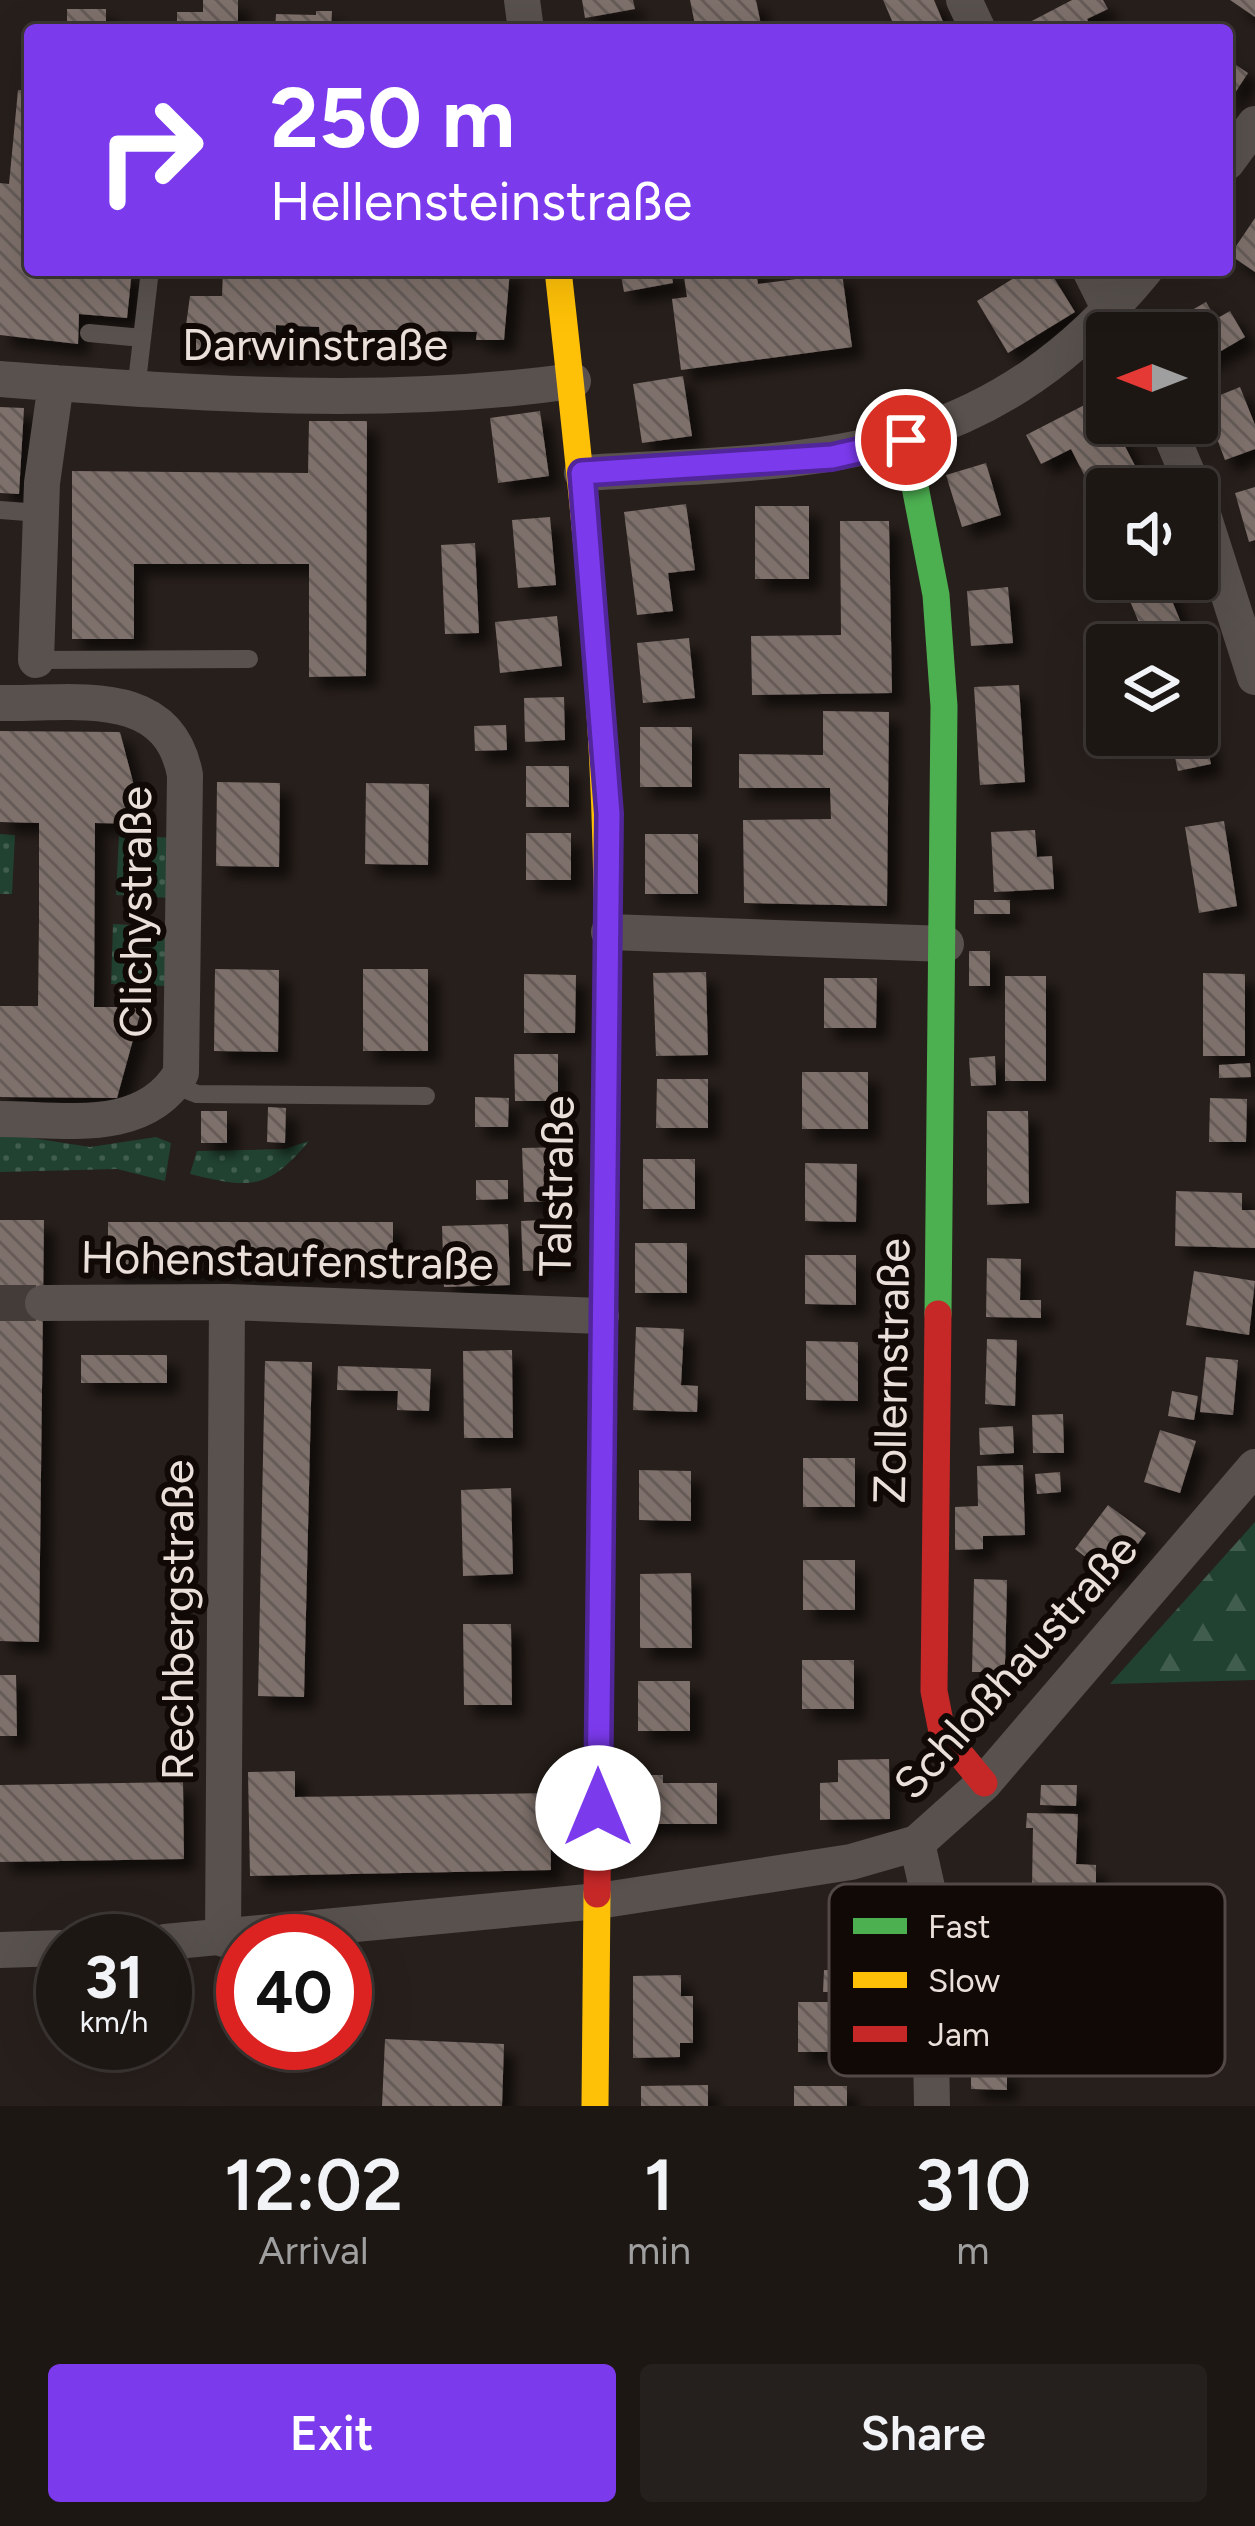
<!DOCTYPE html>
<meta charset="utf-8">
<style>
body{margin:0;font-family:Figtree,sans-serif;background:#25201d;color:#f1f3f6;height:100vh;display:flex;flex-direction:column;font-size:45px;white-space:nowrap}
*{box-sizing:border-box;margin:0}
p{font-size:39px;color:#a09fa0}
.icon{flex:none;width:66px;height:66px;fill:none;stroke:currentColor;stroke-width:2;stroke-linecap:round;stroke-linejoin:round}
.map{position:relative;height:2106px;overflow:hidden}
.side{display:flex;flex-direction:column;background:#1d1714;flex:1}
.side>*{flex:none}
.banner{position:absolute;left:24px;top:24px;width:1209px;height:252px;border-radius:12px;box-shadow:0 12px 48px #0002,0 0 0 3px #3b3634;background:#7c3aed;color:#fff;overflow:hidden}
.needle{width:78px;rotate:270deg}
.fabs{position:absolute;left:1086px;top:312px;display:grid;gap:24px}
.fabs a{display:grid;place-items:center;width:132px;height:132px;border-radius:12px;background:#1d1714;box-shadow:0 12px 48px #0002,0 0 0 3px #3b3634;font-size:60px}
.speed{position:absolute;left:36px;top:1914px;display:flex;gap:24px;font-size:60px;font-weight:700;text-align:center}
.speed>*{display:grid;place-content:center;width:156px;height:156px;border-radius:50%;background:#1d1714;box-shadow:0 12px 48px #0002,0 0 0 3px #3b3634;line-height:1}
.speed small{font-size:30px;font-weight:400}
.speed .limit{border:18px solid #d22;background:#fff;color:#111}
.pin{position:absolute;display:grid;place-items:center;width:102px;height:102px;color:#fff;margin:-51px;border:6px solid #fff;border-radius:50%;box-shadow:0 3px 12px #0007}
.me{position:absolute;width:132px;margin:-66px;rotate:0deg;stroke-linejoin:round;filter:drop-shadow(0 0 9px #0008)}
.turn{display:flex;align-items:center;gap:42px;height:252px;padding:0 48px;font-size:54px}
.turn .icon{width:156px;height:156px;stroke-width:2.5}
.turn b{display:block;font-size:84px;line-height:102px}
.eta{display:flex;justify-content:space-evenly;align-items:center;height:204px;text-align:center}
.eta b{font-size:72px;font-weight:600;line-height:84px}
.button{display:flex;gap:24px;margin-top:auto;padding:24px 48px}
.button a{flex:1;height:138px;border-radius:12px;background:#7c3aed;color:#fff;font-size:48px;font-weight:600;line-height:138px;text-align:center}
.button a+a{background:#25201d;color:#f1f3f6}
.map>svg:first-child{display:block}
.grass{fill:url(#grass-dots)}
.forest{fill:url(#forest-firs)}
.building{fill:url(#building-back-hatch);filter:url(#shadow)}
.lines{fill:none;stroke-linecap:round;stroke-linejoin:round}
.street-tunnel{stroke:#443c38;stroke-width:36;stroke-dasharray:36 18;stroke-linecap:butt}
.lane{stroke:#58514d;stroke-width:18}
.street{stroke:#58514d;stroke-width:36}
.fast{stroke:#4caf50;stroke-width:27}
.slow{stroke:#ffc107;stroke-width:27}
.jam{stroke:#c62828;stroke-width:27}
.route-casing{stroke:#51269a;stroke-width:30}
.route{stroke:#7c3aed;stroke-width:21}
.labels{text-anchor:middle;stroke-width:12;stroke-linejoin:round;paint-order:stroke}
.street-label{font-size:45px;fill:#ebdfda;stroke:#100906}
.key{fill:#100906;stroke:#524946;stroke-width:3}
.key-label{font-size:33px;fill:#ebdfda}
</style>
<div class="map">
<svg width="1255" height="2106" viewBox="0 0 1255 2106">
<defs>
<pattern id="grass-dots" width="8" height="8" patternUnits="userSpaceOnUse" patternTransform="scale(3)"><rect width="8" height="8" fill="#214231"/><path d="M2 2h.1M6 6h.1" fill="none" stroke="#415d4e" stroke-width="1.8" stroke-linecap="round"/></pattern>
<pattern id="forest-firs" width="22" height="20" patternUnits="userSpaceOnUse" patternTransform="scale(3)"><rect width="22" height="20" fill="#214231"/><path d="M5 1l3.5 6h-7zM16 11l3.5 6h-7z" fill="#415d4e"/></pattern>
<pattern id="building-back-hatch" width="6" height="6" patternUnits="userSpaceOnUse" patternTransform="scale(3)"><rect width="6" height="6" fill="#7e6f6a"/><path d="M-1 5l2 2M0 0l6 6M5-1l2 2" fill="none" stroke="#655b58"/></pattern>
<filter id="shadow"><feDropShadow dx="11" dy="11" stdDeviation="6" flood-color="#0009"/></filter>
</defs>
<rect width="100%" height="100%" fill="#271f1b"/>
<path class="grass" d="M0 834 15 835 12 894H0Z
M119 835 175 838 172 898 116 895Z
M113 924 169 927 167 986 111 984Z
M0 1133 90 1147 156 1137 171 1143 165 1181 117 1169 0 1172Z
M309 1141C268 1190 251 1189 190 1174L197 1151 285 1149Z"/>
<path class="forest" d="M1255 1522V1680L1110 1684Z"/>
<path class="building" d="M203 0H238V30H177V12H203Z
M582 0H633L635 9 585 18Z
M690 0H756L762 30H696Z
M883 0H934L946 29 896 30Z
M1072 0H1103L1108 9 1087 19 1093 30H1027L1024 25Z
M1230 0H1255V17Z
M67 9H106V30H67Z
M316 11H332L331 30H275L276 14 316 15Z
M1227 59 1248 73 1227 105Z
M18 90 30 91V270H132L127 318 79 314 78 344 0 335V183L9 184Z
M1255 218V272L1230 255Z
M223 270H510L504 340H476L477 332 438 331 437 338H410L409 330H367L368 337 320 336 319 327 276 325V355L182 354 190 296H222Z
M620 270H671L673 283 624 292Z
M683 270H756L758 284 842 273 852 347 681 370 672 299 687 297Z
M1027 270H1049L1075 312 1008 353 977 301Z
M1206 302 1216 319 1230 311 1245 337 1197 365V333H1152Z
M683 376 692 436 642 443 633 384Z
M1240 387 1255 425V449L1225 460 1203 402Z
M1100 397 1107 423H1113L1147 489H1107V520L1071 449 1041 464 1026 435Z
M0 407 24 408 19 494 0 493Z
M540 411 549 476 498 483 490 418Z
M309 421H367L366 676 309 677V564H134V639H72V471L308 473Z
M986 463 1001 515 962 527 946 475Z
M1255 487V540L1249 542 1235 493Z
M686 504 695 570 668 573 673 611 637 615 624 512Z
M755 506H809V579H755Z
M550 517 556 585 518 588 512 520Z
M840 521H889L892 693 752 695 751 636 841 635Z
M475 543 479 633 445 634 441 545Z
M1121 579H1163L1182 625 1146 640Z
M1008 587 1013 643 971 646 967 591Z
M557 616 562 666 500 673 495 622Z
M689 638 695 698 643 703 637 643Z
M1019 685 1025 782 980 785 974 687Z
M564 697 565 740 525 742 524 698Z
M1199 707 1211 764 1178 771 1170 735H1197Z
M823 711 889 712 887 906 744 903 743 820 831 819 830 788H739V754L823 755Z
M506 725 507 750 475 751 474 726Z
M640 727H692V787H640Z
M0 731 120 732 144 824 95 823 94 1007H142L117 1098 0 1097V1006H38L39 921V823L0 822Z
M526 766H569V807H526Z
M217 782 280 783 279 867 216 866Z
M366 783 429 784 428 865 365 864Z
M1224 821 1237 906 1199 913 1185 827Z
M1035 830 1037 857 1052 856 1054 889 994 892 991 832Z
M526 833H571V880H526Z
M645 834H698V894H645Z
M974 900H1010V914H974Z
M969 951H990V986H969Z
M215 969 279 970 278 1052 214 1051Z
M363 969H428V1051H363Z
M706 972 708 1055 656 1056 653 973Z
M1203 973 1245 974V1056H1203Z
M524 974 576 975 575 1033H524Z
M1005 976H1046V1081H1005Z
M824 978H877L876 1028H824Z
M514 1054H558V1101H515Z
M995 1056 996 1085 971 1086 969 1058Z
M1250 1063 1251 1077 1219 1078V1065Z
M802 1072H868V1129H802Z
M657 1079H708V1128H656Z
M475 1097 509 1098 508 1127H475Z
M1210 1098 1247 1099 1246 1142H1209Z
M268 1107 286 1108 285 1143 267 1142Z
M201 1111H227V1143H201Z
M987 1111H1028L1029 1203 987 1205Z
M566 1147 567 1201 524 1202 522 1148Z
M643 1159H695V1209H643Z
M805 1163 857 1164 856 1222 805 1221Z
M476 1180H508V1199L476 1200Z
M1176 1191 1242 1193V1210H1255V1248L1175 1246Z
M563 1219 565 1269 523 1271 521 1221Z
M0 1220H44L39 1642 0 1641Z
M108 1222H393V1271H108Z
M508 1224 510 1285 444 1287 442 1226Z
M635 1243H687V1293H635Z
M805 1255H856V1305L805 1304Z
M987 1258 1021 1259 1020 1300H1041V1318L986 1317Z
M1194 1271 1255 1281 1249 1335 1186 1325Z
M636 1327 684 1329 681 1385 698 1386 697 1412 633 1410Z
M987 1339 1017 1340 1015 1406 985 1404Z
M806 1341 858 1342V1401L806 1400Z
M512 1350 513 1438H464L463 1351Z
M81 1355H167V1383H81Z
M1206 1357 1238 1360 1233 1415 1200 1412Z
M265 1361 312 1362 304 1697 258 1696Z
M338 1366 431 1369 429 1411 397 1410 398 1391 337 1390Z
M1172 1391 1198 1396 1194 1420 1168 1416Z
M1063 1414 1064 1453H1033L1032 1415Z
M1013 1426 1014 1453 980 1455 979 1428Z
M1160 1430 1196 1441 1180 1493 1144 1482Z
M803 1458H855V1507H803Z
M1023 1465 1025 1535 983 1536V1549L955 1550V1507L978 1506 977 1466Z
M639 1470 691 1471V1521L639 1520Z
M1060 1472 1061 1492 1037 1494 1035 1474Z
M511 1488 513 1574 463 1576 461 1490Z
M1108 1505 1146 1533 1113 1578 1075 1549Z
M803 1560H855V1610H803Z
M691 1573 692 1648H640V1574Z
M974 1579 1007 1580 1005 1672H972Z
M463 1624H511L512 1705H464Z
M802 1660H854V1709H802Z
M0 1675H16L17 1736H0Z
M638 1681H690V1731H638Z
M889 1759 890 1819 820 1820V1783L838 1782V1760Z
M295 1771V1797L550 1793 551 1870 250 1876 248 1772Z
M639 1775H663V1783H717V1824H639Z
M183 1782 184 1859 0 1862V1785Z
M1041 1785H1077L1076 1806 1040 1805Z
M1027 1813 1078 1814 1076 1864 1096 1865V1885L1032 1884 1033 1828H1026Z
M824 1970 860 1971 859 1992H823Z
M681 1975V1996H693V2043H680V2057L633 2058V1976Z
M798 2002H850V2052H798Z
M385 2039 504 2044 502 2106H382Z
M971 2068H1007V2090L971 2089Z
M708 2085V2106H641V2086Z
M794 2086H847V2106H794Z"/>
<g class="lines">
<path class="street-tunnel" d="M0 1303H43"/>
<path class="lane" d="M89 333 142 338
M136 390 150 270
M0 510 40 513
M36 660 249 659
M174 1085 197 1094 426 1096"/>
<path class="street" d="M522 0 526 30
M964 0 978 30
M1227 162 1255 124
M1090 270 1118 326
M0 379C191 393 382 408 573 381
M1166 423 1194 489
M582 473C818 459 981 469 1145 270
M1197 496 1255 677
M36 660 42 483 56 383
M0 703C72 705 168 683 185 775L181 1073C144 1136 63 1119 0 1119
M609 932 946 944
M43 1303 227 1302 601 1316
M917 1843 928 1892 932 2106
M223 1939 227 1302
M165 1942 598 1901 851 1862 917 1843 984 1783 1255 1467
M0 1950 63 1948"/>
<path class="fast" d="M906 440 936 595 944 706 938 1314"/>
<path class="slow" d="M558 270C584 504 610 734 607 969
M595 2106 597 1894"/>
<path class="jam" d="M938 1314 934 1691 942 1732 984 1783
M597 1894 607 969"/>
</g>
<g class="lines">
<g class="route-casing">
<path id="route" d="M598 1808 609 814 582 473 832 457 906 440"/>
</g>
<use href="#route" class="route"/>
</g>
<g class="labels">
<g class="street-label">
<text x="315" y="360">Darwinstraße</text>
<text transform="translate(135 912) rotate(-90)" y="16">Clichystraße</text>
<text transform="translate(556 1186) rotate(-89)" y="16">Talstraße</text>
<text transform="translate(287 1260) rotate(1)" y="16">Hohenstaufenstraße</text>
<text transform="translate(891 1371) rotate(-89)" y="16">Zollernstraße</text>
<text transform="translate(177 1620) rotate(-90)" y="16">Rechbergstraße</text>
<text transform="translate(1015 1666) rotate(-48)" y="16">Schloßhaustraße</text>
</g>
</g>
<rect x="829" y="1884" width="396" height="192" rx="18" class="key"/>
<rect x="853" y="1918" width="54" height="16" fill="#4caf50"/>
<rect x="853" y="1972" width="54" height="16" fill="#ffc107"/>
<rect x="853" y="2026" width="54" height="16" fill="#c62828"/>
<g class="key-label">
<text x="928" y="1938">Fast</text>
<text x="928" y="1992">Slow</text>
<text x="928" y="2046">Jam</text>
</g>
</svg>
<div class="fabs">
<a><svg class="needle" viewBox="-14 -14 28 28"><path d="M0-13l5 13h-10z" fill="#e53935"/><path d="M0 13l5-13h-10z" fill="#a09fa0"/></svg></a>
<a><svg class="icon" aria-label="sound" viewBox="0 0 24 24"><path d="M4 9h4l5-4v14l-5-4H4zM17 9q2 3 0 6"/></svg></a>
<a><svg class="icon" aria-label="layers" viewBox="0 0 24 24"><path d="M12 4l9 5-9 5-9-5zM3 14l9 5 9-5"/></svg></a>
</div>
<div class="speed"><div>31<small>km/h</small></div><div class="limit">40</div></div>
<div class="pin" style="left:906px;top:440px;background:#d93025"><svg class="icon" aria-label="arrive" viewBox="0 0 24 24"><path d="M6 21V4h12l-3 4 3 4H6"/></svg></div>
<svg class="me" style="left:598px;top:1808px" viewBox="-20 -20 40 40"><circle r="19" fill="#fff"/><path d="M0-13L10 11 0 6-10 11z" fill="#7c3aed"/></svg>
<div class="banner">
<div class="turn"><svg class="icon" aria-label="right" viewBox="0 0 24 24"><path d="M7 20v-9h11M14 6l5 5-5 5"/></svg><div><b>250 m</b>Hellensteinstraße</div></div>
</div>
</div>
<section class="side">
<div class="eta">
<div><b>12:02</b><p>Arrival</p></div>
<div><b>1</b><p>min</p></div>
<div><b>310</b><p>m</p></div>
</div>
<div class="button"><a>Exit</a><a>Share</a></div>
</section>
